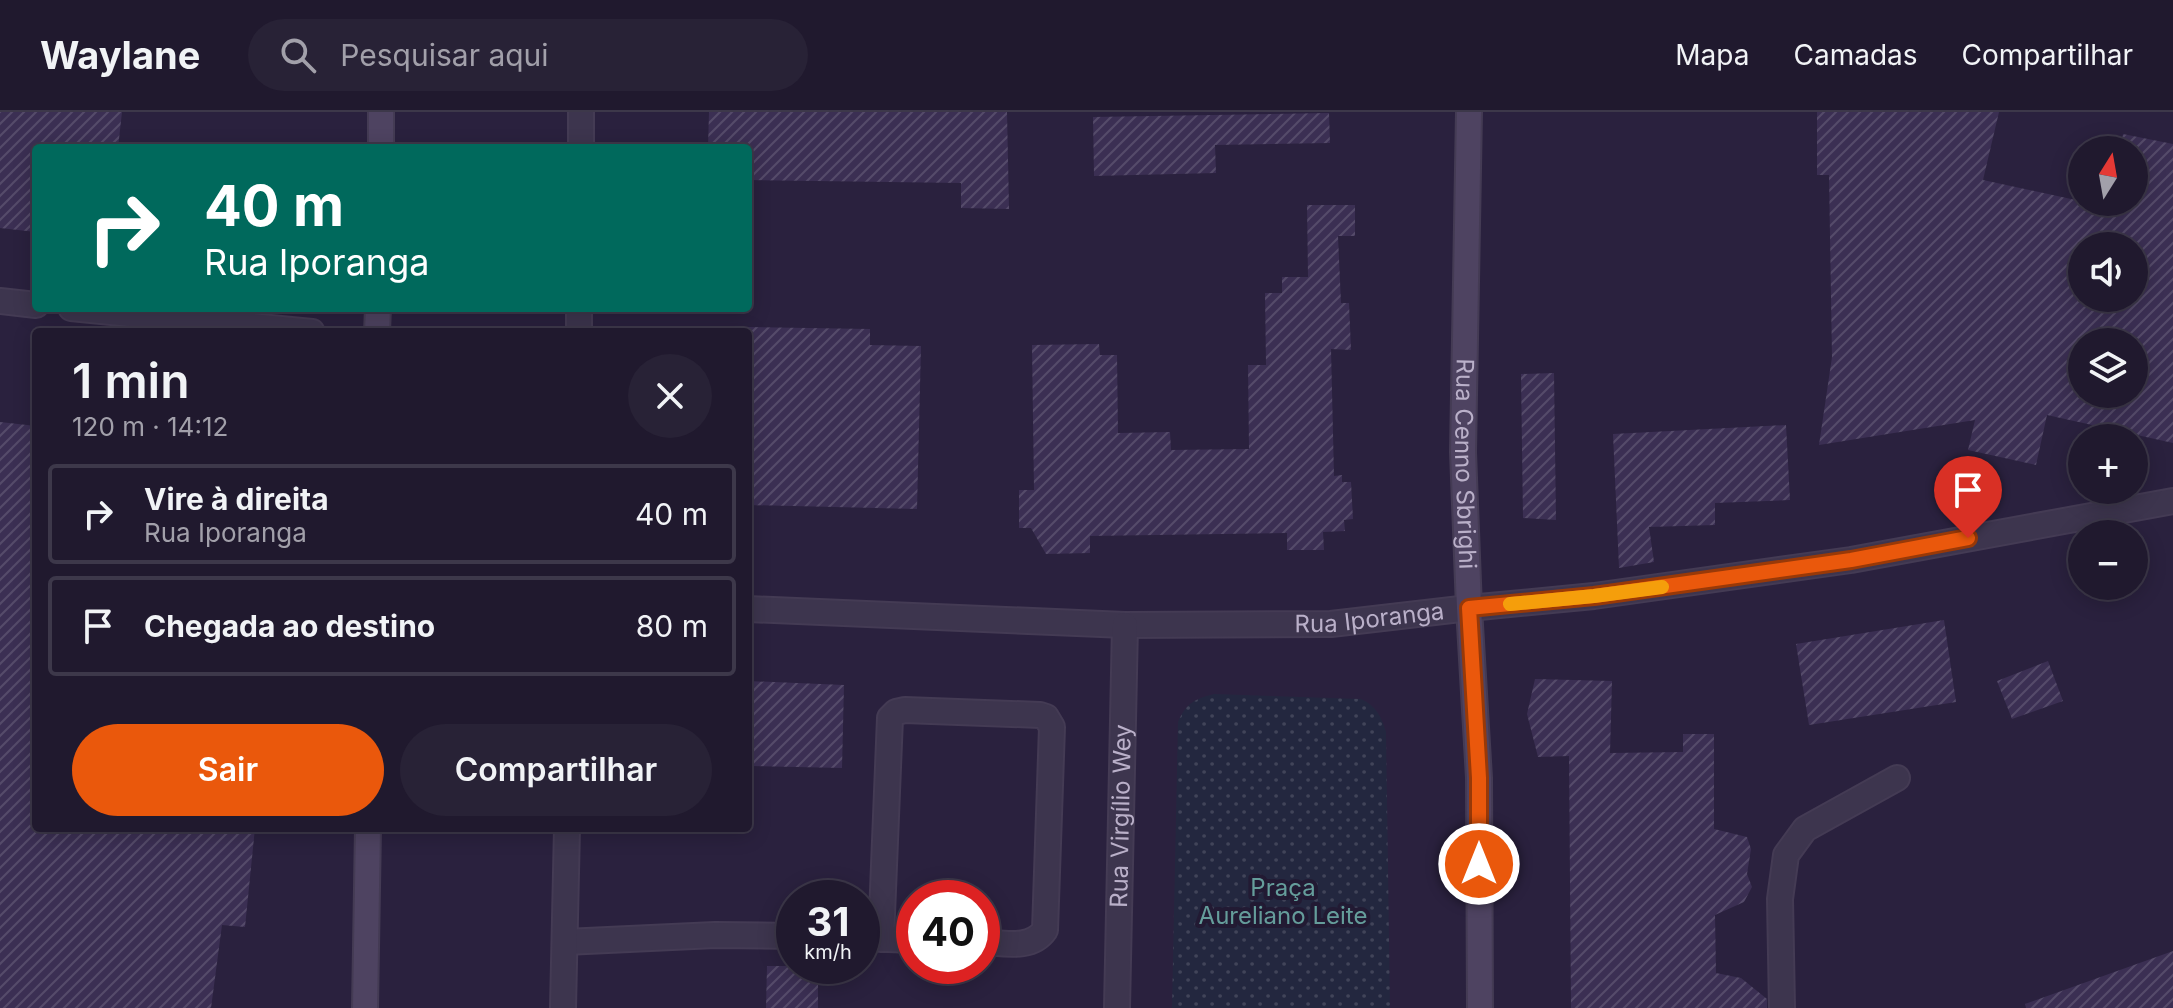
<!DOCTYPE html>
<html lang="pt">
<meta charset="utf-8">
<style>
body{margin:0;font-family:Inter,sans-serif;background:#282236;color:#f1f3f6;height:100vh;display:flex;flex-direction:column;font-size:30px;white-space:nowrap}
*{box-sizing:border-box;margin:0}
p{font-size:26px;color:#a2a0aa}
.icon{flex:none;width:44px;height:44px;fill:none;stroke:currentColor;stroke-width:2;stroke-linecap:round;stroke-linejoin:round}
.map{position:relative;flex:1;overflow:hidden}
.drawer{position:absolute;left:32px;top:216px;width:720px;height:504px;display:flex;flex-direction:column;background:#20192e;border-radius:8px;box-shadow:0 4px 20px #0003,0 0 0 2px #3d384a}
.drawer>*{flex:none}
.guide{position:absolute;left:32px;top:32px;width:720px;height:168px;border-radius:8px;box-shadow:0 4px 20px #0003,0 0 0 2px #3d384a;background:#00695c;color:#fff;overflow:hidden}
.needle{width:52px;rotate:11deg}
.tools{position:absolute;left:2068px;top:24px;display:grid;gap:16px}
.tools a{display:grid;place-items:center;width:80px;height:80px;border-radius:50%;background:#20192e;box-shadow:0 4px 20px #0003,0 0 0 2px #3d384a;font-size:40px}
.speed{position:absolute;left:776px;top:768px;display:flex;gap:16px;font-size:40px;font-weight:700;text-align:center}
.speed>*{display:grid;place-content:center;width:104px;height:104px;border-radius:50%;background:#20192e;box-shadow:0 4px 20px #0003,0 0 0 2px #3d384a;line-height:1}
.speed small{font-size:20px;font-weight:400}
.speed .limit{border:12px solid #d22;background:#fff;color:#111}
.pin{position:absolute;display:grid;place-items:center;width:68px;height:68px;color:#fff;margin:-82px -34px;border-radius:50% 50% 50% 0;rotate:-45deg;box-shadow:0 0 8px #0007}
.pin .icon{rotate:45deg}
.me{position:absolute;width:88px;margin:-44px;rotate:0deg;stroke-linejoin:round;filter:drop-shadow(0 0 6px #0008)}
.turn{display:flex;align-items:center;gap:28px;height:168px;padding:0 40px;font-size:36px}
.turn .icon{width:104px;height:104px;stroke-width:2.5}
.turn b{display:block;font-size:56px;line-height:68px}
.round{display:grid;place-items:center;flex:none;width:84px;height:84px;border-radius:42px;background:#282236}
.head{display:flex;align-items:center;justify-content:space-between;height:136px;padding:0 40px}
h1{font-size:48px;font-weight:600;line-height:60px}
.cta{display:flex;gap:16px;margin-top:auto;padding:16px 40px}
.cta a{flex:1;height:92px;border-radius:48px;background:#ea580c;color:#fff;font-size:32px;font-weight:600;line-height:92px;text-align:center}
.cta a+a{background:#282236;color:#f1f3f6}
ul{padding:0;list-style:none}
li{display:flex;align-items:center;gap:24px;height:100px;margin:0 16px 12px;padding:0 24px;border:4px solid #3d384a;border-radius:8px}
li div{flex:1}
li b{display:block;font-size:30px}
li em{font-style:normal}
header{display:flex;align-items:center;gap:48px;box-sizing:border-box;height:112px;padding:0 40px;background:#20192e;border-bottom:2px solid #3d384a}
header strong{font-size:38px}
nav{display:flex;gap:44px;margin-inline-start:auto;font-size:28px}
.search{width:560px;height:72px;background:#282236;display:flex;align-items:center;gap:20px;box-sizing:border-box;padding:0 28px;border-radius:44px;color:#a2a0aa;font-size:30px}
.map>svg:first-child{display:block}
.park{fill:url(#park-dots)}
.building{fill:url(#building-hatch);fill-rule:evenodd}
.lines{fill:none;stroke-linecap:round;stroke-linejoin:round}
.lane-casing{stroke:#443b54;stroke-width:28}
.street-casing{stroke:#443b54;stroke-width:28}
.secondary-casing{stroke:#443b54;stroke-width:28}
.lane{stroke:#3d354e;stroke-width:24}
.street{stroke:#3d354e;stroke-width:24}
.secondary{stroke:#4e4361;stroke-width:24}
.route-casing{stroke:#983908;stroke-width:20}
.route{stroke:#ea580c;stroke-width:14}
.slow{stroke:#f59e0b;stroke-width:14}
.labels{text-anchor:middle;stroke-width:8;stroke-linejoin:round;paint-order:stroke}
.street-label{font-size:24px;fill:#bab0c9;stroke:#221a33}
.park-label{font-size:24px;fill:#659d9b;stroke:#221a33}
</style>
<header>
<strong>Waylane</strong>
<div class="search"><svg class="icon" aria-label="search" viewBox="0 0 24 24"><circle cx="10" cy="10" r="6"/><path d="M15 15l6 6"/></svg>Pesquisar aqui</div>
<nav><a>Mapa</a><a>Camadas</a><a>Compartilhar</a></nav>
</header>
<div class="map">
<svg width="2173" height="896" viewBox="0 0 2173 896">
<defs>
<pattern id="park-dots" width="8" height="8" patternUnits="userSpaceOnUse" patternTransform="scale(2)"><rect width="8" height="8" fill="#23273f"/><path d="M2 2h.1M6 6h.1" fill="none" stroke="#414459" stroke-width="1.8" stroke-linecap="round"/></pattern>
<pattern id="building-hatch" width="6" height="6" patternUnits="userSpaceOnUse" patternTransform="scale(2)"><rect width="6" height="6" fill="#3b2f53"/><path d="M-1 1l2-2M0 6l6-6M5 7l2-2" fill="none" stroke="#554b6a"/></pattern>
</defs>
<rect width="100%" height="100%" fill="#2a213e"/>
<path class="park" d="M1214 582 1361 587C1376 594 1381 604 1386 620L1390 896H1172L1178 610C1186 591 1195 587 1214 582Z"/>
<path class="building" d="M0 0H122L118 36H36V120L0 116Z
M709 0H1007L1009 97 961 96V71L748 68V36H708Z
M1817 0H1999L1983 68 2108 95 2109 90H2134V38H2120L2123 22 2173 32V331L2047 303 2036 353 1968 338 1975 308 1819 333 1832 245 1829 63H1817ZM2082 134H2134V186H2082ZM2082 230H2134V282H2082Z
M1329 1 1330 31 1215 33 1216 61 1094 64 1093 5Z
M1307 93H1355V124H1338L1341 191H1349L1351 238 1331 237 1334 364 1342 363V370H1351L1353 407 1344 408 1345 419 1323 420 1324 438H1287V421L1090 424V441L1046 442 1031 416H1019V378H1034L1032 233 1099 232 1100 243H1117L1118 321 1170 320 1171 338 1249 337 1248 253H1266L1265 181H1282V165H1308Z
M748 215 870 217V233L921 234 917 397 748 393Z
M1554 261 1556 408 1523 406 1521 262Z
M0 310 36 314V716H255L245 815 222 813 211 896H0Z
M1786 313 1790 388 1715 391V413L1649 415 1654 450 1619 456 1613 322Z
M1944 508 1956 590 1809 613 1796 532Z
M2048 549 2063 589 2012 607 1997 569Z
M1535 567 1612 569 1610 641 1683 640V622H1714V717L1747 725 1751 737 1747 762 1752 775 1744 790 1715 803 1716 861 1741 866 1767 887V896H1571L1569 644 1538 645 1527 602Z
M748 569 844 573 842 656 748 654Z
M2173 839V896H2026L2025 892Z
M767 854H818V896H766Z"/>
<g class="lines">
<g class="lane-casing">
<path id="lane" d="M862 826 914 828
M881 827 890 606 896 600 905 598 1040 603 1046 605 1052 615 1045 818C1031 838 1004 831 982 830
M565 830 715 823 794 824
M1782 896 1780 787 1786 743 1805 717 1897 666"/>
</g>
<g class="street-casing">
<g id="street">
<path d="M581 36V0"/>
<path d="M0 189 36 193"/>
<path d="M71 196 312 220"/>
<path d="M579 220V196"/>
<path id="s1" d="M748 497 1125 513 1331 512 1469 496 1594 484 1851 448 2173 389"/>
<path d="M563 896 567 716"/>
<path id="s2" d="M1117 896 1125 513"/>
</g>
</g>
<g class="secondary-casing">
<g id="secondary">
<path id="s3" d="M1469 0 1463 340 1469 496 1479 666 1480 896"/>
<path d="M381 36V0"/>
<path d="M377 220 378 196"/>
<path d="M365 896 368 716"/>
</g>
</g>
<use href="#lane" class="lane"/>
<use href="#street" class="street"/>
<use href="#secondary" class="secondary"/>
</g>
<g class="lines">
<g class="route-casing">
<path id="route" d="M1479 752V666L1469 496 1594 484 1851 448 1968 426"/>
</g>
<use href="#route" class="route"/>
<path class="slow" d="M1510 492 1594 484 1662 475"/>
</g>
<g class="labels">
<g class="street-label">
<text dy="8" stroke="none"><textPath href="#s3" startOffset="352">Rua Cenno Sbrighi</textPath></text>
<text dy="8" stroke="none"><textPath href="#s1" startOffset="622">Rua Iporanga</textPath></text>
<text dy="8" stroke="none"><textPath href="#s2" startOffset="192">Rua Virgílio Wey</textPath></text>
</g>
<g class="park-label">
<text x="1283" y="784">Praça<tspan x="1283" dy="28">Aureliano Leite</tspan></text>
</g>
</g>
</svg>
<div class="tools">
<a><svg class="needle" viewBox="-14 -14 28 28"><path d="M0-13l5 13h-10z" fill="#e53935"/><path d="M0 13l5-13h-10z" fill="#a2a0aa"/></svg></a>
<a><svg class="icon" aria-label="sound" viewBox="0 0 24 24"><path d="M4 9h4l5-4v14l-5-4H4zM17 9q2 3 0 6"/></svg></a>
<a><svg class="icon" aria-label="layers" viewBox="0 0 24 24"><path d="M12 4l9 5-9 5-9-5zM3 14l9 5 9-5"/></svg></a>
<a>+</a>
<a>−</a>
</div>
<div class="speed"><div>31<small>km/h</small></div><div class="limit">40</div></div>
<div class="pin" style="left:1968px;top:426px;background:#d93025"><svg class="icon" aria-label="arrive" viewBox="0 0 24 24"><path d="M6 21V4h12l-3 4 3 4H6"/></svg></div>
<svg class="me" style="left:1479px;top:752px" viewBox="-20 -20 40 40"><circle r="17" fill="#ea580c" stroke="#fff" stroke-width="3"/><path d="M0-11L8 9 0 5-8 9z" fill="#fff"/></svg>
<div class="guide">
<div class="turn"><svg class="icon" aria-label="right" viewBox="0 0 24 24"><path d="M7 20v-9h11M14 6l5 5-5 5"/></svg><div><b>40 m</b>Rua Iporanga</div></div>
</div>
<section class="drawer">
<div class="head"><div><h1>1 min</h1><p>120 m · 14:12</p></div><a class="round"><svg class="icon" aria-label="close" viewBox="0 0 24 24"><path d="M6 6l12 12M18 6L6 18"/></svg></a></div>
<ul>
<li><svg class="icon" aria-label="right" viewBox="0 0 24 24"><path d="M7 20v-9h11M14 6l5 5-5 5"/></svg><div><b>Vire à direita</b><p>Rua Iporanga</p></div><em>40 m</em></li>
<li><svg class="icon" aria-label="arrive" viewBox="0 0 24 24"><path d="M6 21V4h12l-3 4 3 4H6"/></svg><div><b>Chegada ao destino</b></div><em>80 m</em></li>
</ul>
<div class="cta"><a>Sair</a><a>Compartilhar</a></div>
</section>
</div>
